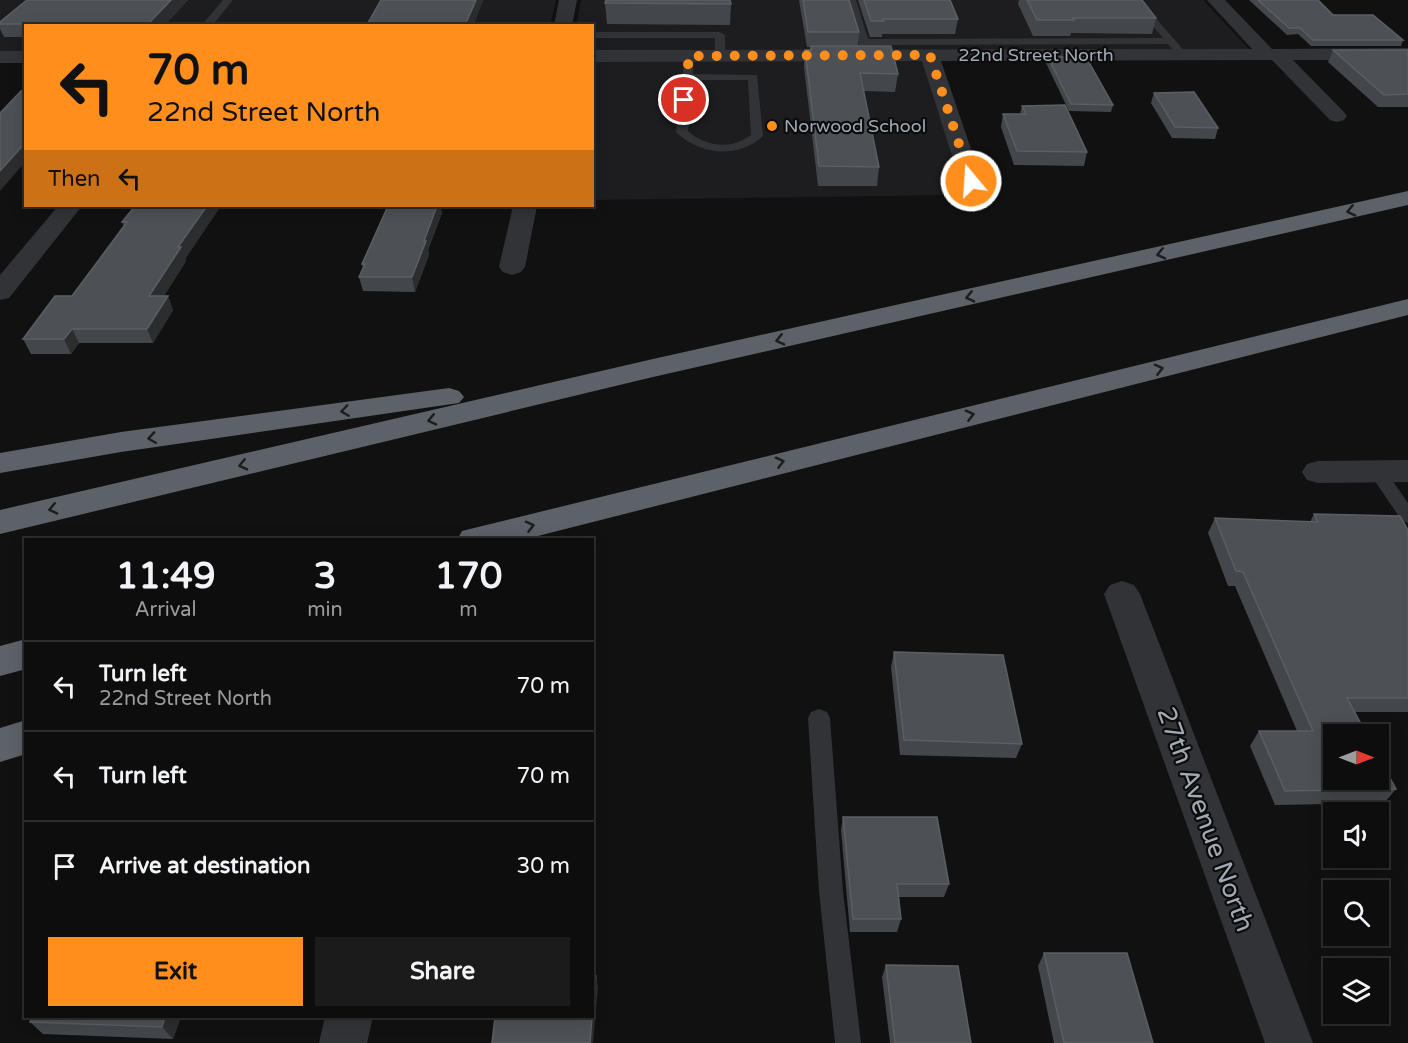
<!DOCTYPE html>
<style>
body{margin:0;font-family:"Varela Round",sans-serif;background:#1b1b1c;color:#f1f3f6;height:100vh;display:flex;flex-direction:column;font-size:22px;white-space:nowrap}
*{box-sizing:border-box;margin:0}
p{font-size:20px;color:#9a9c9e}
.icon{flex:none;width:33px;height:33px;fill:none;stroke:currentColor;stroke-width:2;stroke-linecap:round;stroke-linejoin:round}
.map{position:relative;flex:1;overflow:hidden}
.sheet{position:absolute;left:24px;top:538px;width:570px;height:480px;display:flex;flex-direction:column;background:#0d0d0e;border-radius:0px;box-shadow:0 3px 15px #0003,0 0 0 2px #2d2d2e}
.sheet>*{flex:none}
.guide{position:absolute;left:24px;top:24px;width:570px;height:183px;border-radius:0px;box-shadow:0 3px 15px #0003,0 0 0 2px #2d2d2e;background:#ff8e1c;color:#111;overflow:hidden}
.needle{width:39px;rotate:90deg}
.controls{position:absolute;left:1323px;top:724px;display:grid;gap:12px}
.controls a{display:grid;place-items:center;width:66px;height:66px;border-radius:0px;background:#0d0d0e;box-shadow:0 3px 15px #0003,0 0 0 2px #2d2d2e;font-size:30px}
.pin{position:absolute;display:grid;place-items:center;width:51px;height:51px;color:#fff;margin:-26px;border:3px solid #fff;border-radius:50%;box-shadow:0 2px 6px #0007}
.me{position:absolute;width:66px;margin:-33px;rotate:342deg;stroke-linejoin:round;filter:drop-shadow(0 0 4px #0008)}
.turn{display:flex;align-items:center;gap:21px;height:126px;padding:0 24px;font-size:27px}
.turn .icon{width:78px;height:78px;stroke-width:2.5}
.turn b{display:block;font-size:42px;line-height:51px}
.then{display:flex;align-items:center;height:57px;padding:0 24px;background:#0003;gap:12px;font-size:22px}
.eta{display:flex;justify-content:space-evenly;align-items:center;height:102px;text-align:center}
.eta b{font-size:36px;font-weight:700;line-height:42px}
.primary-button{display:flex;gap:12px;margin-top:auto;padding:12px 24px}
.primary-button a{flex:1;height:69px;border-radius:0px;background:#ff8e1c;color:#111;font-size:24px;font-weight:700;line-height:69px;text-align:center}
.primary-button a+a{background:#1b1b1c;color:#f1f3f6}
ul{padding:0;list-style:none}
li{display:flex;align-items:center;gap:18px;height:90px;padding:0 24px;border-top:2px solid #2d2d2e}
li div{flex:1}
li b{display:block;font-size:22px}
li em{font-style:normal}
.map>svg:first-child{display:block}
.built{fill:#1d1d1f}
.lines{fill:none;stroke-linecap:round;stroke-linejoin:round}
.lane{fill:#313337;fill-rule:evenodd}
.street{fill:#313337;fill-rule:evenodd}
.highway{fill:#5d6269;fill-rule:evenodd}
.wall{fill:#43464a}
.shaded-wall{fill:#2b2d2f}
.building{fill:#4d5155;stroke:#5a5f64;stroke-width:1.5}
.oneway{stroke:#1c1d1f}
.route{stroke:#ff8e1c;stroke-width:10;stroke-dasharray:0 18}
.poi-dot{fill:#ff8e1c;stroke:#0c0c0d;stroke-width:2}
.labels{text-anchor:middle;stroke-width:4.5;stroke-linejoin:round;paint-order:stroke}
.far-street-label{font-size:18px;fill:#a1aab4;stroke:#0c0c0d}
.far-poi-label{font-size:18px;fill:#a1aab4;stroke:#0c0c0d;text-anchor:start}
.near-street-label{font-size:26px;fill:#a1aab4;stroke:#0c0c0d}
</style>
<div class="map">
<svg width="1408" height="1043" viewBox="0 0 1408 1043">
<rect width="100%" height="100%" fill="#111112"/>
<path class="built" d="M0 0H556L550 25 26 26 25 52H0Z
M581 0H1203L1249 49 593 51 592 26H576Z
M924 55 971 181 951 195 593 200 592 72 595 56Z"/>
<g class="lines">
<path class="lane" d="M223 0H233L212 26H201Z
M846 0H856L868 39 1163 38 1130 0H1140L1187 54 1178 56 1168 44 869 45 872 54 867 57 862 54Z
M592 32H720L725 35V56L720 59 715 56V38H592Z
M685 54 694 56 693 74 757 75 763 136 761 138C736 158 702 155 678 134L676 132ZM692 80H748L751 135C731 150 706 147 688 131Z
M1377 465 1383 467 1408 503V523L1402 521 1368 471 1371 467Z
M819 709 827 712 830 718 843 891 861 1043H835L819 891 808 718 811 712Z"/>
<path class="street" d="M559 0H577L572 26H554Z
M1207 0H1225L1272 49 1408 48V60H1293L1344 112 1347 116 1344 120 1337 122 1330 120 1272 60 941 61 982 181 979 186 971 188 963 186 960 181 922 61 592 62V50L1252 49Z
M0 51H26V63H0Z
M58 206H82L9 298 0 300V275Z
M513 206H537L525 267 521 272 512 275 503 272 499 267Z
M1408 460V482L1318 483 1307 480 1302 472 1307 464 1318 461Z
M1122 581 1134 585 1140 594 1313 1043H1265L1104 594 1110 585Z
M325 1017H373L367 1043H319Z"/>
<path class="highway" d="M1408 191V205L653 377 0 534V510L653 359Z
M1408 299V315L522 540H457L462 531 474 528Z
M449 388 459 391 464 397 459 403 121 452 0 473V453L121 432Z
M26 639V669L0 676V646Z
M26 720V754L0 762V728Z"/>
</g>
<path class="wall" d="M27 0H188L164 26H26V37H4L0 29V22Z
M483 0 473 26H369L368 23Z
M799 0H849L859 32 858 46 898 74 895 92 864 91 879 167 877 186H818L804 67 805 50H811V47H807Z
M858 0H950L958 19 955 34H882V37H870Z
M1019 0H1142L1156 18 1152 34 1071 33 1070 36H1033L1018 4Z
M1249 0H1318L1333 15 1403 40 1401 46H1311L1298 34 1287 35Z
M605 3 731 4 730 25 607 24Z
M1333 50H1408V107H1378L1328 62Z
M1048 57 1113 105 1111 112 1069 111 1046 63Z
M1154 93 1218 128 1215 139 1172 138 1151 103Z
M1022 106 1087 152 1084 166 1014 165 1001 127 1003 114H1020Z
M135 206 186 258V261L164 296H168L173 310 153 343H79L71 354H31L23 339 72 296 124 226 122 222Z
M388 206H442L441 209 442 213 428 250 429 255 415 292 363 291 359 277 363 268 362 264Z
M1314 514 1408 530V712H1355L1396 789 1384 803 1275 805 1250 746 1259 731H1297L1235 586H1228L1208 533 1215 518 1310 522Z
M894 652 1022 744 1016 758 900 755 891 667Z
M843 817 949 884 944 897H899L901 919 897 932H850L841 830Z
M1044 953 1153 1043H1054L1038 966Z
M886 965 971 1043H890L882 977Z
M181 1017 173 1039 43 1034 30 1022Z"/>
<path class="shaded-wall" d="M171 0H188L164 26H148V24Z
M476 0H483L473 26H466V23Z
M26 142V161L0 191V171Z
M207 206H221L186 258V261L155 310 149 296 178 247Z
M437 206H442L441 209 442 213 428 250 429 255 415 292 412 277Z
M168 296 173 310 153 343 147 329Z
M72 329 79 343 71 354 64 339Z
M596 976 598 988 593 1043H590Z
M165 1017H181L173 1039 162 1027Z"/>
<path class="building" d="M27 0H171L148 24H0V22Z
M381 0H476L466 23H368Z
M606 0H730L731 4 605 3Z
M803 0H849L859 32H808Z
M864 0H950L958 19H883L884 21H871Z
M1027 0H1142L1156 18H1073L1074 20H1037Z
M1258 0H1318L1333 15H1373L1403 40H1313L1300 28H1289Z
M811 46H891L898 74 860 73 879 167 819 166 805 50H811Z
M1333 50H1408V94L1384 95Z
M1048 57H1086L1113 105 1071 104Z
M21 91H26V142L0 171V113Z
M1194 92 1218 128 1175 127 1154 93Z
M1065 105 1087 152 1017 151 1003 114H1026L1022 106Z
M135 206H207L178 247H181L149 296H168L147 329H72L64 339H23L55 296H72L127 222H122Z
M388 206H437L424 241H426L412 277H359L365 264H362Z
M1314 514 1400 516 1408 530V698H1347L1367 735H1334V780H1378V756L1396 789 1285 791 1259 731H1313L1243 572 1236 571 1215 518 1318 522Z
M894 652 1003 655 1022 744 904 740Z
M843 817H937L949 884H897L901 919H853Z
M1044 953H1127L1153 1043H1064Z
M886 965 958 966 971 1043H895Z
M592 976H596L592 1012Z
M32 1017H165L162 1027 30 1022Z
M495 1017H592L590 1043H492Z"/>
<defs><path id="oneway-chevron" d="M-2-3.5L2.5 0L-2 3.5" fill="none" stroke-width="1.6" stroke-linecap="round" stroke-linejoin="round" transform="scale(1.5)"/></defs>
<g class="oneway">
<use href="#oneway-chevron" transform="translate(1351 211) rotate(167)"/>
<use href="#oneway-chevron" transform="translate(1161 254) rotate(167)"/>
<use href="#oneway-chevron" transform="translate(970 297) rotate(167)"/>
<use href="#oneway-chevron" transform="translate(780 340) rotate(167)"/>
<use href="#oneway-chevron" transform="translate(1159 369) rotate(-14)"/>
<use href="#oneway-chevron" transform="translate(345 411) rotate(172)"/>
<use href="#oneway-chevron" transform="translate(970 415) rotate(-14)"/>
<use href="#oneway-chevron" transform="translate(432 420) rotate(167)"/>
<use href="#oneway-chevron" transform="translate(152 438) rotate(172)"/>
<use href="#oneway-chevron" transform="translate(780 462) rotate(-14)"/>
<use href="#oneway-chevron" transform="translate(243 465) rotate(167)"/>
<use href="#oneway-chevron" transform="translate(53 509) rotate(167)"/>
<use href="#oneway-chevron" transform="translate(530 526) rotate(-14)"/>
</g>
<g class="lines">
<path class="route" d="M684 100 689 56 930 55 971 181"/>
</g>
<circle class="poi-dot" cx="772" cy="126" r="6"/>
<g class="labels">
<g class="far-street-label">
<text x="1036" y="61">22nd Street North</text>
</g>
<g class="far-poi-label">
<text x="784" y="132">Norwood School</text>
</g>
<g class="near-street-label">
<text transform="translate(1206 819) rotate(70)" y="9">27th Avenue North</text>
</g>
</g>
</svg>
<div class="controls">
<a><svg class="needle" viewBox="-14 -14 28 28"><path d="M0-13l5 13h-10z" fill="#e53935"/><path d="M0 13l5-13h-10z" fill="#9a9c9e"/></svg></a>
<a><svg class="icon" aria-label="sound" viewBox="0 0 24 24"><path d="M4 9h4l5-4v14l-5-4H4zM17 9q2 3 0 6"/></svg></a>
<a><svg class="icon" aria-label="search" viewBox="0 0 24 24"><circle cx="10" cy="10" r="6"/><path d="M15 15l6 6"/></svg></a>
<a><svg class="icon" aria-label="layers" viewBox="0 0 24 24"><path d="M12 4l9 5-9 5-9-5zM3 14l9 5 9-5"/></svg></a>
</div>
<div class="pin" style="left:684px;top:100px;background:#d93025"><svg class="icon" aria-label="arrive" viewBox="0 0 24 24"><path d="M6 21V4h12l-3 4 3 4H6"/></svg></div>
<svg class="me" style="left:971px;top:181px" viewBox="-20 -20 40 40"><circle r="17" fill="#ff8e1c" stroke="#fff" stroke-width="3"/><path d="M0-11L8 9 0 5-8 9z" fill="#fff"/></svg>
<div class="guide">
<div class="turn"><svg class="icon" aria-label="left" viewBox="0 0 24 24"><path d="M17 20v-9H6M10 6l-5 5 5 5"/></svg><div><b>70 m</b>22nd Street North</div></div>
<div class="then">Then<svg class="icon" aria-label="left" viewBox="0 0 24 24"><path d="M17 20v-9H6M10 6l-5 5 5 5"/></svg></div>
</div>
<section class="sheet">
<div class="eta">
<div><b>11:49</b><p>Arrival</p></div>
<div><b>3</b><p>min</p></div>
<div><b>170</b><p>m</p></div>
</div>
<ul>
<li><svg class="icon" aria-label="left" viewBox="0 0 24 24"><path d="M17 20v-9H6M10 6l-5 5 5 5"/></svg><div><b>Turn left</b><p>22nd Street North</p></div><em>70 m</em></li>
<li><svg class="icon" aria-label="left" viewBox="0 0 24 24"><path d="M17 20v-9H6M10 6l-5 5 5 5"/></svg><div><b>Turn left</b></div><em>70 m</em></li>
<li><svg class="icon" aria-label="arrive" viewBox="0 0 24 24"><path d="M6 21V4h12l-3 4 3 4H6"/></svg><div><b>Arrive at destination</b></div><em>30 m</em></li>
</ul>
<div class="primary-button"><a>Exit</a><a>Share</a></div>
</section>
</div>
